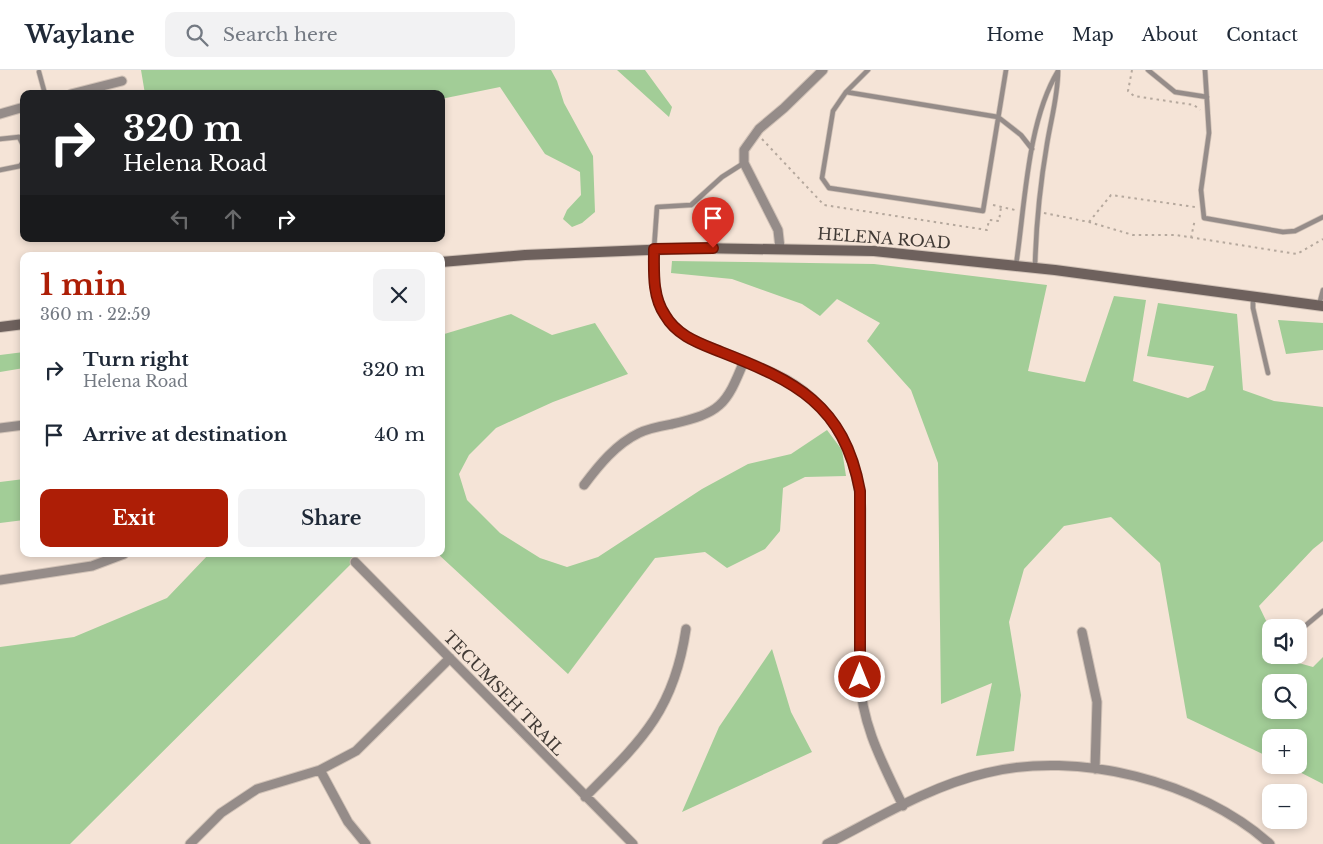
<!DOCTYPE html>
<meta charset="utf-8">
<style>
body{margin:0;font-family:"Libre Baskerville",serif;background:#f2f2f3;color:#1f2937;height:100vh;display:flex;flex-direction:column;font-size:19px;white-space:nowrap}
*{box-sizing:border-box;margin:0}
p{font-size:16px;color:#747a83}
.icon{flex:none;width:28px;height:28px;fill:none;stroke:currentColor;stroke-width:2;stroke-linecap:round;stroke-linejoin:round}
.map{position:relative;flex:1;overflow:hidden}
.details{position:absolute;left:20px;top:182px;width:425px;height:305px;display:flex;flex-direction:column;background:#fff;border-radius:10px;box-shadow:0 2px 8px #0003}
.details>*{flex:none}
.hud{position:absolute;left:20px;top:20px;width:425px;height:152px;border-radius:10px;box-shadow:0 2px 8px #0003;background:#202124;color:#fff;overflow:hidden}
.tools{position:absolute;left:1262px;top:549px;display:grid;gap:10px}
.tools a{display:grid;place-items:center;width:45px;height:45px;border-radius:10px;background:#fff;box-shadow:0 2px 8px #0003;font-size:25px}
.pin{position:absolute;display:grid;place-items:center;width:42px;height:42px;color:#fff;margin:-51px -21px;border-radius:50% 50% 50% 0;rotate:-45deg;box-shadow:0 0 5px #0007}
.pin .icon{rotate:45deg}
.me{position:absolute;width:55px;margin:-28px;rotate:0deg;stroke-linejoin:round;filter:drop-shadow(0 0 4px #0008)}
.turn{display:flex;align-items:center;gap:18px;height:105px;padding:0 20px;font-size:22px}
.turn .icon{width:65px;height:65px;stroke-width:2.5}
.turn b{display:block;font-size:35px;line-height:42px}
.lanes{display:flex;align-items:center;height:48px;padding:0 20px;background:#0003;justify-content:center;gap:25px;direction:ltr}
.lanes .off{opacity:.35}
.round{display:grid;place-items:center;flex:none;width:52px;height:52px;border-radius:10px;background:#f2f2f3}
.overview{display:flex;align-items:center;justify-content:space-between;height:85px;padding:0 20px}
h1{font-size:30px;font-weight:700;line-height:38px;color:#ad1e06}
.primary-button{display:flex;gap:10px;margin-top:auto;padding:10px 20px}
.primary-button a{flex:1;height:58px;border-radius:10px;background:#ad1e06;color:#fff;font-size:20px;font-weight:700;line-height:58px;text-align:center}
.primary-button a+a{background:#f2f2f3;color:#1f2937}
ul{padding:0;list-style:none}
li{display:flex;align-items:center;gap:15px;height:65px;padding:0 20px}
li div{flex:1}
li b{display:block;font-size:19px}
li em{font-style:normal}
header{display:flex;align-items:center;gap:30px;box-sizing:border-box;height:70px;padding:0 25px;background:#fff;border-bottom:1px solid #e0e1e3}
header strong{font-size:24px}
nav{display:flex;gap:28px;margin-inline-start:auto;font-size:18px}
.search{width:350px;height:45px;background:#f2f2f3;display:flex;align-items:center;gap:12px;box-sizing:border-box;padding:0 18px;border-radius:10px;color:#747a83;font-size:19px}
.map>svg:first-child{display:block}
.green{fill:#a2cd97;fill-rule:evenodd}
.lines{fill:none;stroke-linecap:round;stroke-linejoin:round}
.service-casing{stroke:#d1c2b7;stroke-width:6}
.minor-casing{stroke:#d1c2b7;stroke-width:11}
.secondary-casing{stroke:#d1c2b7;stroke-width:12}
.path{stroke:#b5a89d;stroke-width:2;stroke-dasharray:2.5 4;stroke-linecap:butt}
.service{stroke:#958c89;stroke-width:4.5}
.minor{stroke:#958c89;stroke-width:9}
.secondary{stroke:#6e615d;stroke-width:10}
.route-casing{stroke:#701404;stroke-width:12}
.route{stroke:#ad1e06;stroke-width:9}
.labels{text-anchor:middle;stroke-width:5;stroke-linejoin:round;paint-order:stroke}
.street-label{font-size:16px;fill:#413a35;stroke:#f5e4d7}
</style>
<header>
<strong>Waylane</strong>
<div class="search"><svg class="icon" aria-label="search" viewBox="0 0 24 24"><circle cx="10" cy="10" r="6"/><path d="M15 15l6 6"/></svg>Search here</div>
<nav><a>Home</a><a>Map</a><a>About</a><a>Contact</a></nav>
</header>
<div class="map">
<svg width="1323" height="774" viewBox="0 0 1323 774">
<rect width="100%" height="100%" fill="#f5e4d7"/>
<path class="green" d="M141 0H551L557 11 564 33 593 86 595 142 582 153 572 157 563 149 567 140 581 125 580 102 545 84 500 17 441 29V24H145Z
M617 0H645L672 37 669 47Z
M672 191 874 194 1047 215 1028 301 1085 312 1114 226 1146 230 1133 311 1188 328 1205 320 1214 296 1147 286 1158 233 1237 244 1243 320 1274 331 1323 337V471L1313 479 1259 536 1271 561V585H1289L1295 592 1313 597 1323 587V714L1286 695H1299V668H1271V688L1187 648 1160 493 1111 447 1064 456 1024 499 1009 552 1021 625 1014 681 976 686 992 613 941 634 938 393 911 320 867 271 880 253 837 229 820 246 802 234 732 209 671 203ZM1299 612V640H1271V612Z
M511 244 552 265 595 253 628 304 553 332 496 358 469 385 459 404 467 430 500 463 540 488 567 497 598 487 702 419 748 394 791 384 827 360 842 380 846 406 805 407 783 418 780 461 765 479 727 498 705 482 655 488 568 604 438 484H441V265Z
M1278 250 1323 253V280L1286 284Z
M24 282V298L0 302V285Z
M24 409V450L0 453V412Z
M209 484H361L70 774H0V577L74 567 167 528Z
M772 579 791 642 812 682 682 742 719 657Z"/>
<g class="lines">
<g class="service-casing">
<path id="service" d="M868 0 846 22 833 41 822 108 829 118 983 141 1006 0
M1148 0 1175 22 1207 27
M1205 0 1209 63 1201 120 1204 148 1283 162 1295 161 1323 147
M39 2 45 24
M846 22 998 47 1021 65 1032 79
M0 69 19 67 24 77
M0 100 20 96 24 91
M654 179 657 137 691 135 722 107 744 93
M1016 195C1025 136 1027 52 1058 1 1058 26 1051 49 1047 74 1040 115 1036 155 1035 197
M1253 227V238L1268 303
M1319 235 1323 220
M1299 561 1323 541"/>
</g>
<g class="minor-casing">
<path id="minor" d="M71 24 122 11
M0 44 24 37
M780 178 778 160 744 93V80L759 59 784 38 823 0
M654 179C654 201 652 226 665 245 678 267 702 274 724 283 745 291 767 299 787 310 834 337 858 387 861 439L860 607C861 654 883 694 903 736
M0 358 24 355
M584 415C599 395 616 374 639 363 649 358 661 356 672 354 720 343 726 336 744 291
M355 492 633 774
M0 510 92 496 124 484
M1082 562 1097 632 1095 699
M320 700 348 752 366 774
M585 727C641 671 674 641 686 559
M190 774 221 743 257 719 320 700 356 681 450 588
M827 774C878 748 930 716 986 703 1077 680 1200 711 1270 774"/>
</g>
<g class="secondary-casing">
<path id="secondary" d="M441 192 525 185 696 178 874 181 1055 200 1323 236
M0 257 24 254"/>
</g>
<path class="path" d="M1132 0 1128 21 1134 26 1194 35 1200 40
M762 69 824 135 987 160 989 150 999 151 1001 137
M993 135 1015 140
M1044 143 1089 152 1133 165H1176L1297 184 1323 169
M1089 152 1111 125 1195 137
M1191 168 1195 149"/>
<use href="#service" class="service"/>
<use href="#minor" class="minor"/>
<use href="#secondary" class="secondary"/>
</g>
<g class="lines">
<g class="route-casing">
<path id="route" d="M713 178 654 179C654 201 652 226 665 245 677 266 699 273 721 282 795 311 844 334 860 421V607"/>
</g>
<use href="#route" class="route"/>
</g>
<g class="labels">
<g class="street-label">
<text transform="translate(884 168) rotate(4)" y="6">HELENA ROAD</text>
<text transform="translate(504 623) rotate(46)" y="6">TECUMSEH TRAIL</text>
</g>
</g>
</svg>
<div class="tools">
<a><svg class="icon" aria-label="sound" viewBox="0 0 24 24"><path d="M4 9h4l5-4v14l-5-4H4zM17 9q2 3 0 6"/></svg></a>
<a><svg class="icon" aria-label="search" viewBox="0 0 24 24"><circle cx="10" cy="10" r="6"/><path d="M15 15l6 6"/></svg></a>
<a>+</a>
<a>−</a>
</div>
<div class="pin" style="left:713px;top:178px;background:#d93025"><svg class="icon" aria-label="arrive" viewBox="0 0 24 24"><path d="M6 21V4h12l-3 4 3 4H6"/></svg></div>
<svg class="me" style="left:860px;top:607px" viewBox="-20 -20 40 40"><circle r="17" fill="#ad1e06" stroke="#fff" stroke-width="3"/><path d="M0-11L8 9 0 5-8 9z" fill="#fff"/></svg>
<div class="hud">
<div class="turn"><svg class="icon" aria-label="right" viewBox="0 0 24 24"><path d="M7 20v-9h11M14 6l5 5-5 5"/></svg><div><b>320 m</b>Helena Road</div></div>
<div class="lanes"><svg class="icon off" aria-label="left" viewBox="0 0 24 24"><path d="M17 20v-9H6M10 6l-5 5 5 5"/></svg><svg class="icon off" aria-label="ahead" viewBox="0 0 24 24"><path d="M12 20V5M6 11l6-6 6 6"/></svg><svg class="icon" aria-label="right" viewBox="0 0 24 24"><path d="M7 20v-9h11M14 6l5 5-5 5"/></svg></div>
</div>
<section class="details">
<div class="overview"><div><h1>1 min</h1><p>360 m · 22:59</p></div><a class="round"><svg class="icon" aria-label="close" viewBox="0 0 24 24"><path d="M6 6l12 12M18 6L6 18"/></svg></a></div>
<ul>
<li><svg class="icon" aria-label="right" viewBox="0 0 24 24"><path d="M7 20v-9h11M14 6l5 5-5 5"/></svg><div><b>Turn right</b><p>Helena Road</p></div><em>320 m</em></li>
<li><svg class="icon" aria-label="arrive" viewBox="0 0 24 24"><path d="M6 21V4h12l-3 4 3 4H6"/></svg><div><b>Arrive at destination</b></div><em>40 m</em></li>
</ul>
<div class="primary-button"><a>Exit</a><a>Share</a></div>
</section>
</div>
